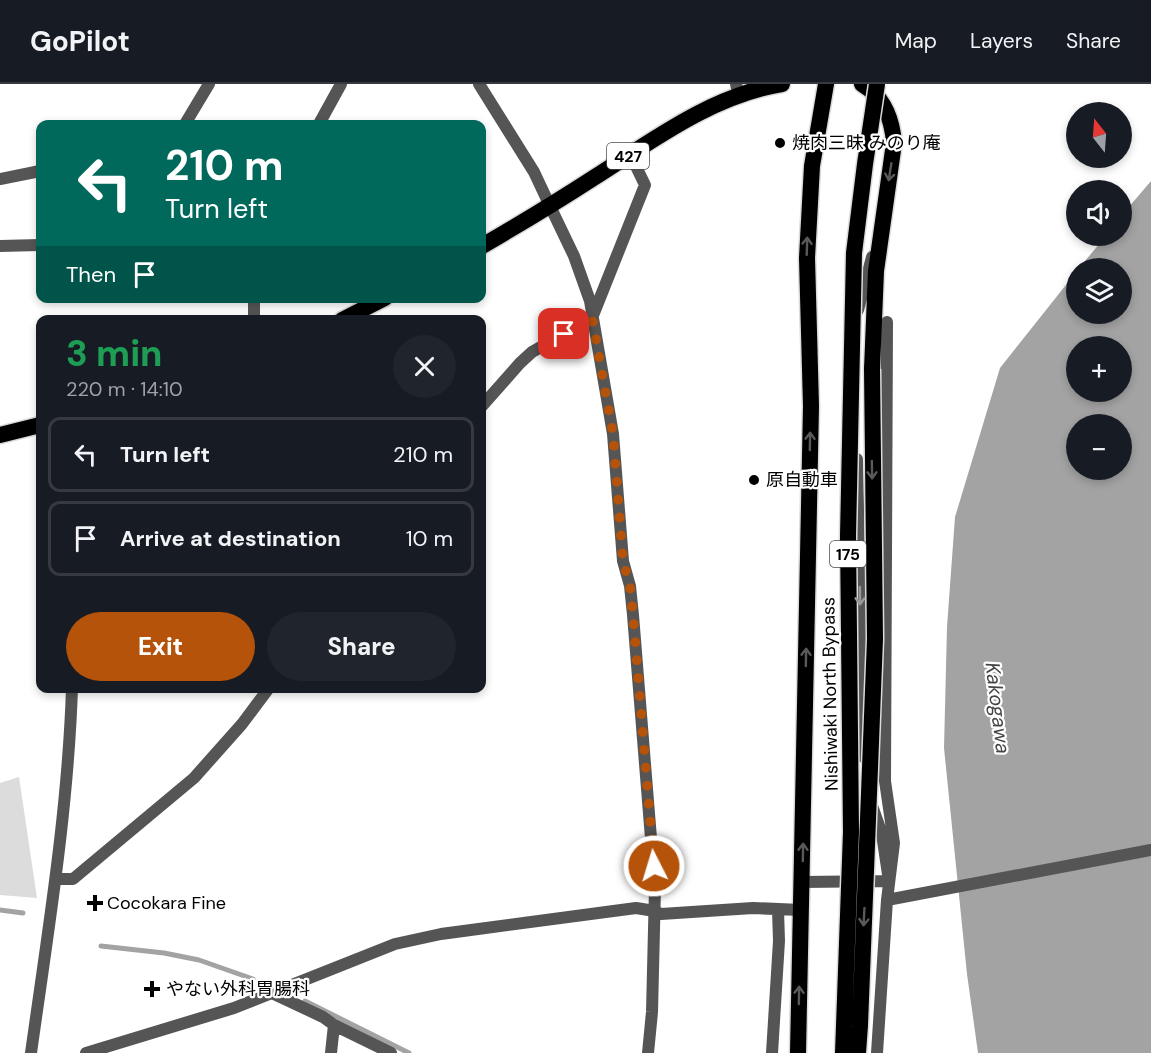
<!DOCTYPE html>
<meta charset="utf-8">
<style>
body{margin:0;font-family:"DM Sans","Noto Sans JP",sans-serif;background:#20242c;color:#f1f3f6;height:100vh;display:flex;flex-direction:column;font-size:22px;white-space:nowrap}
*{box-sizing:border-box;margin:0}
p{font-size:20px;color:#9ea1a6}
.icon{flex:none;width:33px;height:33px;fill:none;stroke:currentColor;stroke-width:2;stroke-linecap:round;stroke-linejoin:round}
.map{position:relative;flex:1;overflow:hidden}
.details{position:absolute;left:36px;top:231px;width:450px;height:378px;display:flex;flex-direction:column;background:#171b24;border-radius:12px;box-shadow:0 3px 9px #0003}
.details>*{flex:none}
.guide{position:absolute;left:36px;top:36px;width:450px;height:183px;border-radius:12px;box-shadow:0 3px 9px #0003;background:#00695c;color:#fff;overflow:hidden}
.needle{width:39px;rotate:343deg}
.buttons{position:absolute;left:1066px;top:18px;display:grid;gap:12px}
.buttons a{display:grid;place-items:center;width:66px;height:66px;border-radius:50%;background:#171b24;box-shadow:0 3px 9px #0003;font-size:30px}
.pin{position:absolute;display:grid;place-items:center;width:51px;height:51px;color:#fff;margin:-26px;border-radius:12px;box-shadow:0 3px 9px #0006}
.me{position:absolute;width:66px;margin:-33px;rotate:355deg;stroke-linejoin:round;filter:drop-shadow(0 0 4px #0008)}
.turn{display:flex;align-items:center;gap:21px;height:126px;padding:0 30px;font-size:27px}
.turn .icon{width:78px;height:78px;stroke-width:2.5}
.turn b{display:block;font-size:42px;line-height:51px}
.then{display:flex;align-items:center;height:57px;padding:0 30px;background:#0003;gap:12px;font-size:22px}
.round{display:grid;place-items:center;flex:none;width:63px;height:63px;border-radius:32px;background:#20242c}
.head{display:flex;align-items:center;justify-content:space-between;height:102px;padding:0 30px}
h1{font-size:36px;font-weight:800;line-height:45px;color:#1e9e55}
.button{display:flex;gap:12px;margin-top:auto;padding:12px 30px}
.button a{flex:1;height:69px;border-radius:36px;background:#b45309;color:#fff;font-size:24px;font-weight:800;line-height:69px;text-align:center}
.button a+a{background:#20242c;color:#f1f3f6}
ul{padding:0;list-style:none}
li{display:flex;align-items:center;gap:18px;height:75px;margin:0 12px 9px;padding:0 18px;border:3px solid #363941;border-radius:12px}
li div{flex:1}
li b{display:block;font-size:22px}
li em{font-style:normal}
header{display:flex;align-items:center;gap:36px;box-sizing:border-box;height:84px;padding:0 30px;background:#171b24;border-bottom:2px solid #363941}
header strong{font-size:28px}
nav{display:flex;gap:33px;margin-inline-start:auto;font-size:21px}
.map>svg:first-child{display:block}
.green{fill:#dcdcdc}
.water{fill:#a3a3a3;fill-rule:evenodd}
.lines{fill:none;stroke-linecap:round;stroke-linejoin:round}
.stream{stroke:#a3a3a3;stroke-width:5}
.trunk-casing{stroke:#dbdbdb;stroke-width:19}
.minor{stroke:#555;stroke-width:12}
.tertiary{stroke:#555;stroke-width:12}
.trunk{stroke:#000;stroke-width:16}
.trunk-bridge-casing{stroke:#dbdbdb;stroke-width:19;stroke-linecap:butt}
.trunk-bridge{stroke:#000;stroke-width:16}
.oneway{stroke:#595959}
.oneway2{stroke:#999}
.route{stroke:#b45309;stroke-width:10;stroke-dasharray:0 18}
.poi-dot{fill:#000;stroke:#fff;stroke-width:2}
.labels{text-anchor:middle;stroke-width:4.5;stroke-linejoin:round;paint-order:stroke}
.shield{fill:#fff;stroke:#4c4c4c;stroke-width:1.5}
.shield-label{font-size:16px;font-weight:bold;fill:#000}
.poi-label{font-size:18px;fill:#000;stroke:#fff;text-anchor:start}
.street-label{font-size:18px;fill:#000;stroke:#fff}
.water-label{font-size:20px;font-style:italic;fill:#444;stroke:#fff}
</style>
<header>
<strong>GoPilot</strong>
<nav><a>Map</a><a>Layers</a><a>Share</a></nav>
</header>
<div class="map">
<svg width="1151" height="969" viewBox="0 0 1151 969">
<rect width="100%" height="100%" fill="#fff"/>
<path class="green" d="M19 693 37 814 0 811V699Z"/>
<path class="water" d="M1151 97V969H978L967 890 944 664 947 543 955 433 1000 284 1077 187V230H1122V184H1079L1106 152H1122V131ZM1077 262H1122V308H1077ZM1077 340H1122V386H1077Z"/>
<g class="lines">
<path class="stream" d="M0 826 23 829
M101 862 164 869 199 876 253 895
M305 917 409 969"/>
<g class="trunk-casing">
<path id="trunk" d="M862 0C884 13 892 34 894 59L876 187 872 285
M482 162C520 140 558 117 595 93 653 56 713 11 782 0
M342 236 385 214
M0 351 40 341
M798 969 811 322 807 174 812 82 826 0
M843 969 844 942
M858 969 860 941"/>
</g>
<path class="minor" d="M736 0 739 12
M185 40 209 0
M319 40 341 0
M0 95 40 87
M550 122 574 172 590 217 613 350 623 477 630 502 633 531 655 804 652 928 648 969
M0 162 40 161
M858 226 872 173
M254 236V214
M482 322 520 279 532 268 592 234 645 101 630 70
M857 375 863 673
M57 795H73L194 694 242 640 269 604
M803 798 889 797 882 750 871 719
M887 816 1151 766
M655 827 661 830 753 824 801 826
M272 909 323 933 334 941 391 969
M331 969 334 941
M772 969 779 857 778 826
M877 969 887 816 894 759 885 697 887 238"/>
<path class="tertiary" d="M479 0 534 88 550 122
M31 969C48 847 68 727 72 604
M86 969 234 924 395 860 441 850 636 824 655 827"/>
<use href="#trunk" class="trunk"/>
<g class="trunk-bridge-casing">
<path id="trunk-bridge" d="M860 941 875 555 872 285
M844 942 851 748 848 452 854 169 865 80 877 0"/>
</g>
<use href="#trunk-bridge" class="trunk-bridge"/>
</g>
<defs><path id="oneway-shaft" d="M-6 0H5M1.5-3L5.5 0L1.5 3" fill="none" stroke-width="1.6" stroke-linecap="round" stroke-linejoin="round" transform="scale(1.5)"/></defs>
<g class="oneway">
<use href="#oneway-shaft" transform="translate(890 88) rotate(99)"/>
<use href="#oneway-shaft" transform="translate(807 162) rotate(-88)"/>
<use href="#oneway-shaft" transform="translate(810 357) rotate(-89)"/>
<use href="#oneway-shaft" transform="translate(872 386) rotate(89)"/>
<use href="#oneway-shaft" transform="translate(806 573) rotate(-89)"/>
<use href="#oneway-shaft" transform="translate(803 768) rotate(-89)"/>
<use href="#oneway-shaft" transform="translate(864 833) rotate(93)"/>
<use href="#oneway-shaft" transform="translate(799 911) rotate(-89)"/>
</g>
<use class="oneway2" href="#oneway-shaft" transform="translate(860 512) rotate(89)"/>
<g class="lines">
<path class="route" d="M564 250 592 234 613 350 623 477 630 502 633 531 654 782"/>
</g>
<g class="poi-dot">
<circle cx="780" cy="59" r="6"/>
<circle cx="754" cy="396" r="6"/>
<path d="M92 810h6v6h6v6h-6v6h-6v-6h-6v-6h6z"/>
<path d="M149 896h6v6h6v6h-6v6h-6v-6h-6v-6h6z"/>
</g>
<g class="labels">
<g class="shield">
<rect x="607" y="59" width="42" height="26" rx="4.5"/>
<rect x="830" y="457" width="36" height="26" rx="4.5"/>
</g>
<g class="shield-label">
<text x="628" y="78">427</text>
<text x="848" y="476">175</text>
</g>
<g class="poi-label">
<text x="792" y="65">焼肉三昧 みのり庵</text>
<text x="766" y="402">原自動車</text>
<text x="107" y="825">Cocokara Fine</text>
<text x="166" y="911">やない外科胃腸科</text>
</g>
<g class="street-label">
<text transform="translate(830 610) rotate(-91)" y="6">Nishiwaki North Bypass</text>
</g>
<g class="water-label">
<text transform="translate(998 624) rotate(83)" y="7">Kakogawa</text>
</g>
</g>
</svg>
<div class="buttons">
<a><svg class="needle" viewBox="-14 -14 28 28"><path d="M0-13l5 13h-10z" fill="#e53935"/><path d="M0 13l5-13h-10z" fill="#9ea1a6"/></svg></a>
<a><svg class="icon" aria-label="sound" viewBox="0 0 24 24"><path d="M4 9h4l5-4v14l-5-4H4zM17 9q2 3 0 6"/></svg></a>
<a><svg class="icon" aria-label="layers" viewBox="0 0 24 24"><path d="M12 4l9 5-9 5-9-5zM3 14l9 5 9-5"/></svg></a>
<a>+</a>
<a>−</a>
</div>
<div class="pin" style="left:564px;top:250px;background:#d93025"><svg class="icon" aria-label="arrive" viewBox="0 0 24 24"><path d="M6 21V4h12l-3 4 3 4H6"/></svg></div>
<svg class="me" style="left:654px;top:782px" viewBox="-20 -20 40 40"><circle r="17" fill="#b45309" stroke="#fff" stroke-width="3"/><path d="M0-11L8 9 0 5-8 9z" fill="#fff"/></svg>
<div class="guide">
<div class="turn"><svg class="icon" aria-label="left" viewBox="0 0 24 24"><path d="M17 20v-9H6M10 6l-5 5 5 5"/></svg><div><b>210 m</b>Turn left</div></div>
<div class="then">Then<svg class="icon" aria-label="arrive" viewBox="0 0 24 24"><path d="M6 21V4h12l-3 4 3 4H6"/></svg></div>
</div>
<section class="details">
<div class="head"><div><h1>3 min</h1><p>220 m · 14:10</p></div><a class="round"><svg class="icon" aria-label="close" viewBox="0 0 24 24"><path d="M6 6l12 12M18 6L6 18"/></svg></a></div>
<ul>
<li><svg class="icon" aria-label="left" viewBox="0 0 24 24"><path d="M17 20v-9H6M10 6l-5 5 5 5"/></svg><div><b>Turn left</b></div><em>210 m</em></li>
<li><svg class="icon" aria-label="arrive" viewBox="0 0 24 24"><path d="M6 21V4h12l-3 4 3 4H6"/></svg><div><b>Arrive at destination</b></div><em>10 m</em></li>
</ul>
<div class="button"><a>Exit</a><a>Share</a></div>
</section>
</div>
